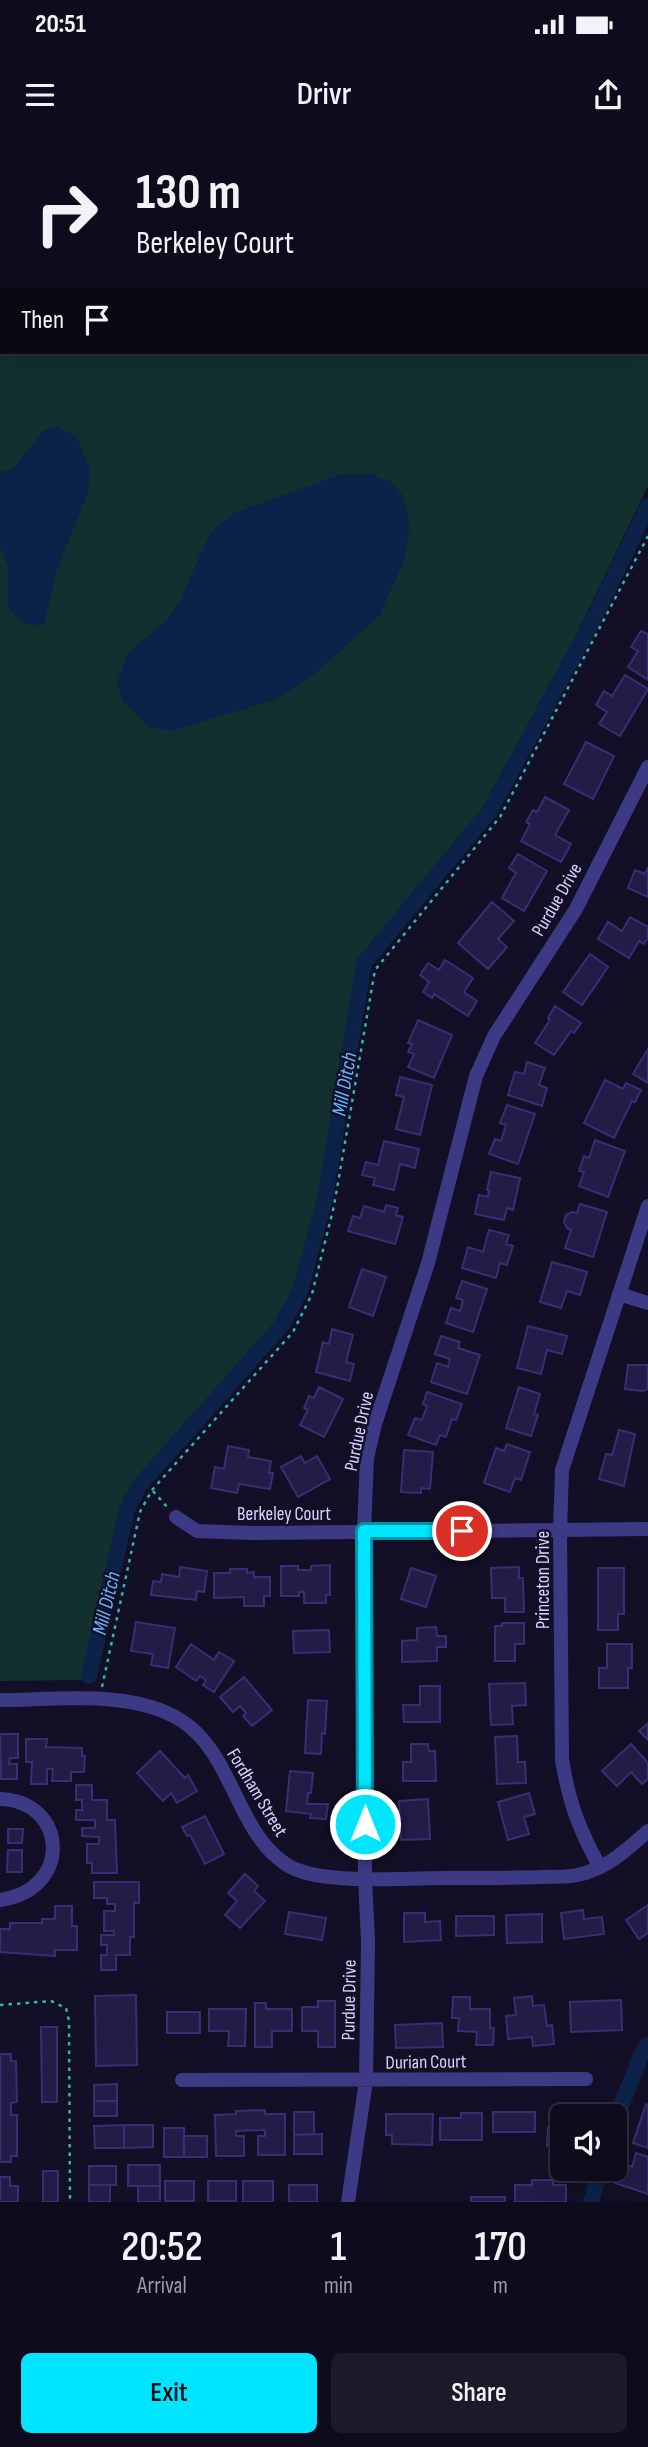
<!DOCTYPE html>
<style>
body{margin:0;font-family:"Sofia Sans Condensed",sans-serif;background:#1c1929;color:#f1f3f6;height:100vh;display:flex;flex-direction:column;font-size:26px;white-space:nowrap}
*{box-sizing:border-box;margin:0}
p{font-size:23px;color:#9b9ba3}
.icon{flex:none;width:38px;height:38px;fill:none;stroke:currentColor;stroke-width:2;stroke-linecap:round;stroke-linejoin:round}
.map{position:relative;height:2062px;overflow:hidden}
.side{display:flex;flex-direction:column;background:#0e0b1c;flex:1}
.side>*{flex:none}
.hud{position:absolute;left:0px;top:0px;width:649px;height:214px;box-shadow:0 7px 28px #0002,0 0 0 2px #2e2b3b;background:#0e0b1c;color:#f1f3f6;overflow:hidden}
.controls{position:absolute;left:550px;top:1964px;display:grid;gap:14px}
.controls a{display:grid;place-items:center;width:77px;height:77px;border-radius:10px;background:#0e0b1c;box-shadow:0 7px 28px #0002,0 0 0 2px #2e2b3b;font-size:35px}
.pin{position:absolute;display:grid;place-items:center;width:60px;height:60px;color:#fff;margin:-30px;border:4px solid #fff;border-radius:50%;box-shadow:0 2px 7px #0007}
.me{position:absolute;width:77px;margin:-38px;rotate:0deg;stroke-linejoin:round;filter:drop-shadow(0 0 5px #0008)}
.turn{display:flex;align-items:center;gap:24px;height:147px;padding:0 21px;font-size:32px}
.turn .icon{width:91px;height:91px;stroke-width:2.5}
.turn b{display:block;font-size:49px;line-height:60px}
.then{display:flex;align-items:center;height:66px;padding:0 21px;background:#0003;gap:14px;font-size:26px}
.eta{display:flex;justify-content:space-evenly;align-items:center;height:119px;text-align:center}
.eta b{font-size:42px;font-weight:600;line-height:49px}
.cta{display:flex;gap:14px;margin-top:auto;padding:14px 21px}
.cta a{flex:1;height:80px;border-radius:10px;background:#00e5ff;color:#111;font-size:28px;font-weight:600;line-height:80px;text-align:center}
.cta a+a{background:#1c1929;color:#f1f3f6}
.status{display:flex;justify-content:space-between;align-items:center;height:49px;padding:0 35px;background:#0e0b1c;direction:ltr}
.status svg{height:19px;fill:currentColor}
header{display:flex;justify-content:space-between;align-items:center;height:91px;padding:0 21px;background:#0e0b1c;font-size:32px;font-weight:600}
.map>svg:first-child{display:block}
.green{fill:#12302f;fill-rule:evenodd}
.water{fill:#0c2248}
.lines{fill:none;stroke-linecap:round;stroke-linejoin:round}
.canal{stroke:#0c2248;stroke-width:16}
.building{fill:#241b47;stroke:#3b2d73;stroke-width:2}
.path{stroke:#2fb8b0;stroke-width:2.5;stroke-dasharray:3.5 5;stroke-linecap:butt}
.minor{stroke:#3d3a85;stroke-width:14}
.route-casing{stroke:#0095a6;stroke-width:18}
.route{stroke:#00e5ff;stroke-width:12}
.labels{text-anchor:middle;stroke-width:5;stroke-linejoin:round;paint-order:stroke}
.street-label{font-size:19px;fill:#d9d4ff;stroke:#130f26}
.water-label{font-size:21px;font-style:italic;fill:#62b6ff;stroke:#130f26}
</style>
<div class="status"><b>20:51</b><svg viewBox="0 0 49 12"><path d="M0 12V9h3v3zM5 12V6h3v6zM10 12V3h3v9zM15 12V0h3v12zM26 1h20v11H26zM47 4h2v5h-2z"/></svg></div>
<header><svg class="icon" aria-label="menu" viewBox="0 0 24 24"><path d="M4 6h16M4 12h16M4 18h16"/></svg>Drivr<svg class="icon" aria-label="share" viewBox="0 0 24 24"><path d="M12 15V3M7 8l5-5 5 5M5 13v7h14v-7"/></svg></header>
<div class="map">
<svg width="648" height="2062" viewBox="0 0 648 2062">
<rect width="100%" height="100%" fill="#130f26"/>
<path class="green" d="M0 0H648V346L534 583 475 683 356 826 320 1065 295 1148 281 1177 125 1354 83 1540 0 1541ZM2 2H648V212H2Z"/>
<path class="water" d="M58 286 77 298 90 330 88 353 57 429 44 485 23 484 8 467V427L0 408V332L14 328 43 291Z
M370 334 391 342 402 354 410 382 404 421 379 476 310 538 276 559 172 591 149 587 123 561 117 543 128 513 166 481 179 463 210 393 234 373 339 335Z"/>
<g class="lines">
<path class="canal" d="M89 1536 127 1369 139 1346 282 1185 300 1151 324 1062 364 823 489 672 592 482 648 366
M614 1984 642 1913 648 1905
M591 2062 601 2028"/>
</g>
<path class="building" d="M641 491 648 494V540L628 527 638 511 631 507Z
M625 535 648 549 620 596 599 584 607 572 596 565 604 551 612 556Z
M586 602 614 616 593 659 564 644Z
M545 657 569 670 555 695 571 704 561 722 521 701 530 684 526 682 533 670 537 672Z
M518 714 547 731 524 771 502 758 516 733 509 728Z
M648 727V757L628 748 635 730 645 734Z
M492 762 514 781 498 799 507 807 488 829 458 803Z
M630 777 648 787V798L644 804 639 801 629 818 598 799 608 782 622 791Z
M590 814 608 827 582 865 563 852Z
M445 820 473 838 464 852 477 861 468 876 434 854 432 858 423 852 429 842 420 835 428 823 439 830Z
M555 866 581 883 574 893 571 891 554 915 535 903 550 880 548 878Z
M418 880 452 895 434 938 408 927 414 914 408 912 412 904 408 903Z
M648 909V943L633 934Z
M527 922 545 928 539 945 547 948 542 966 508 955 515 932 524 934Z
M400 937 432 945 420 995 396 989 404 957 396 955Z
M605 940 623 949 626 943 641 950 635 962 632 961 614 998 584 983Z
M507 965 535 974 518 1024 489 1014 495 999 501 1001 506 985 500 983Z
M595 1000 625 1011 608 1057 579 1046 584 1032 579 1031 584 1016 589 1018Z
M384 1001 419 1009 415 1028 400 1024 394 1050 373 1045 375 1038 362 1035 366 1022 378 1025Z
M491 1032 520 1038 513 1070 507 1068 504 1080 475 1074 479 1055 488 1057 489 1050H487Z
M580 1064 607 1072 593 1117 565 1108 571 1090 567 1088 564 1082 566 1075 572 1072 577 1073Z
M386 1065 398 1068 396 1075 403 1077 395 1104 348 1091 353 1076 360 1078 364 1066 384 1072Z
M489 1090 509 1095 506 1104 513 1106 507 1125 500 1123 496 1138 462 1128 468 1107 483 1112Z
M552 1122 587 1132 580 1155 567 1151 561 1168 540 1162Z
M362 1129 386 1137 373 1176 349 1167Z
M462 1141 487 1149 473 1192 446 1183 451 1168 460 1171 463 1160 456 1158Z
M528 1186 567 1196 562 1214 547 1210 541 1234 517 1228Z
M332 1189 353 1195 346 1222 354 1224 350 1241 316 1232 323 1202 329 1204Z
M441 1196 460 1202 458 1208 480 1215 467 1254 431 1242 437 1223 448 1227 450 1219 435 1214Z
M628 1225H648V1249L643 1251 625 1249Z
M319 1247 343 1259 324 1297 300 1285 308 1270 304 1268 309 1256 314 1258Z
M519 1247 540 1254 534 1274 538 1275 531 1296 506 1288Z
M427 1252 462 1264 456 1280 452 1279 446 1297 440 1295 436 1305 408 1295 415 1278 422 1280 427 1266 423 1264Z
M619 1290 635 1294 624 1346 599 1339 606 1314 612 1315Z
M507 1304 530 1312 521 1340 515 1338 510 1352 484 1343 496 1308 504 1311Z
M228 1306 249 1310 248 1317 271 1321 269 1333H273L270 1349 239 1344 237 1353 211 1348 215 1327 224 1329Z
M404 1310 433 1312 430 1349 421 1348V1353L401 1352Z
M301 1316 305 1323 317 1316 330 1339 298 1357 281 1327Z
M330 1425V1455H326V1463H304V1452H299V1456H281V1426H298V1430H311V1426Z
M180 1427 207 1431 204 1452 197 1451 196 1460 151 1455 153 1441 161 1442 162 1434 179 1437Z
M519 1427V1438H523L524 1472H505V1458H492L491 1428Z
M411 1428 436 1436 426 1467 401 1459Z
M598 1428H624V1474H618V1490H598Z
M230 1429H247V1433L254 1432V1437H270V1456H264V1466H244V1457L214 1458V1433H230Z
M136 1482 175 1488 168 1528 151 1525 153 1514 131 1511Z
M502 1483H524V1504H515V1521H495V1486H502Z
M436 1487 437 1496H446V1507H437V1521L402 1522V1501L417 1500V1488Z
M329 1490 330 1512 294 1513 293 1491Z
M191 1504 214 1520 219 1512 234 1521 214 1552 203 1545 206 1540 200 1536 196 1541 176 1527Z
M607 1504H632V1528H628V1548H599V1528H607Z
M244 1537 272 1570 252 1586 243 1576 246 1573 240 1566 233 1572 220 1557Z
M525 1543 526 1565 512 1566 513 1584 491 1585 489 1544Z
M420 1546H440V1582H404L403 1565H420Z
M308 1560 327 1561 325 1594 322 1593 321 1614 305 1613Z
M648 1583V1600L639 1591Z
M0 1594H18V1618H10L9 1624H17V1639H1Z
M517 1596 518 1622H525L526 1643 497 1644 495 1597Z
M26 1599H47L46 1607 82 1608V1616H85L84 1632H71V1641H52L53 1629H47V1644H31L32 1622H26Z
M411 1604H428L429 1611H435L436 1641H403V1622H411Z
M631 1604 648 1623V1639L642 1644 631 1632 617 1646 602 1631Z
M160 1611 185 1638 188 1635 197 1651 177 1663 171 1653 163 1661 137 1633Z
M290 1631 313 1633 311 1653H308L307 1664H328L326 1679 310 1678 311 1674 286 1671Z
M76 1645H92V1660H107V1680H115L117 1733H92V1723H87V1704H99V1697L82 1696V1688H95V1680H76V1670H82V1660H76Z
M529 1653 535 1674 524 1677 529 1694 508 1700 498 1662Z
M428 1659 430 1699 401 1700 399 1661Z
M205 1676 224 1714 205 1724 190 1695 187 1696 182 1687Z
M8 1689H23L22 1703H8Z
M8 1710H22V1732H7Z
M245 1734 258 1746 254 1751 265 1761 240 1788 225 1775 237 1761 228 1753Z
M94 1742H139V1763H134V1797H130V1815H116V1830H101V1815H107V1805H101V1795H114V1791H104V1771H115V1764H107V1758H94Z
M648 1765V1793L639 1799 626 1780Z
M55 1766H72V1786H77V1810H55V1816L0 1812V1789H10V1783H42V1779H55Z
M583 1770 584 1779 602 1777 604 1794 564 1799 561 1773Z
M289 1772 326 1778 322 1800 285 1794Z
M404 1773H425V1782L440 1781 441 1800 404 1802Z
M542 1774V1802L507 1803 506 1775Z
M456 1776H494V1795L456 1796Z
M136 1855 137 1925 96 1926 95 1856Z
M532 1856 533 1866 544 1865 547 1886 552 1885 554 1904 533 1906 532 1897 508 1899 506 1876 516 1875 514 1858Z
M453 1857H470V1869H490V1888H494L493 1905H476L477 1892 458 1891 459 1878H452Z
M621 1860 622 1890 571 1892 570 1862Z
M318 1861H335V1907H318V1891H302V1867H318Z
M255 1863H266V1869H292V1891H272V1907H255Z
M209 1869H246L245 1906H228L229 1891H209Z
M167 1872H200V1893H167Z
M442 1883 443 1907 396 1908 395 1885Z
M41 1887H57V1962H42Z
M0 1914H11V1921H16L17 1962 11 1963V1975H17V2016H11V2022H0Z
M117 1944V1961H94V1945Z
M94 1961H117V1976H94Z
M646 1964 648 1965V2008L633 2003Z
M265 1970V1974H285V2015H258V1996H265V1990L236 1991V1996H244V2016H216L215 1975 236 1974V1971Z
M294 1972H314V1994L294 1995Z
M493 1972H535V1992H493Z
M461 1973H482V2000H440V1978H461Z
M386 1974H433L432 2005 392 2004V1995H386Z
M124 1985H153V2007L124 2008Z
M124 1985V2008H95L94 1986Z
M548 1987H562V2007L547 2006Z
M164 1988H184V2017H164Z
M322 1994V2014H294V1995Z
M184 1996H207V2017H184Z
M636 2013 648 2017V2054L615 2043 621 2023 632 2027Z
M128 2025H160V2046H128Z
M89 2026H116V2045H89Z
M43 2031H58V2062H43Z
M0 2037H10V2046H18V2062H0Z
M532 2040H553V2045H566V2062H515V2045H532Z
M165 2041H194V2061H165Z
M208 2041H236V2061H208Z
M243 2041H273V2062H243Z
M89 2045H110V2062H89Z
M289 2045H317V2062H289Z
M138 2046H160V2062H138Z
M471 2057H505V2062H471Z"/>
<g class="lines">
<path class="path" d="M153 1351 167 1367
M102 1547 140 1372 152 1350 293 1192 312 1154 334 1066 375 830 500 677 648 396
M0 1865 51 1861 66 1868 69 1881 70 2062"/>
<path class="minor" d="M619 1154 648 1163
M176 1377 197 1391 252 1393 648 1389
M0 1560C56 1560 133 1549 182 1581 232 1613 236 1689 283 1722 294 1731 308 1734 322 1736 361 1742 405 1738 444 1738 476 1738 508 1738 540 1737 552 1736 566 1738 577 1735 607 1729 626 1710 648 1691
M0 1659C68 1661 73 1750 0 1760
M600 1727C579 1690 569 1662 562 1620L560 1391 562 1330 648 1066
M182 1940 586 1939
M348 2062 366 1941 368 1802 365 1738 364 1391 367 1318 375 1284 428 1123 476 936 494 896 576 769 648 627"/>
</g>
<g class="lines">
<g class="route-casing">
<path id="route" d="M365 1684 364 1391H462"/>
</g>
<use href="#route" class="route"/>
</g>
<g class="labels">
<g class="street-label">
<text transform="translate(556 759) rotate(-60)" y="7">Purdue Drive</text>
<text transform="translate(358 1291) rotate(-78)" y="7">Purdue Drive</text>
<text x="284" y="1380">Berkeley Court</text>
<text transform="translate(542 1440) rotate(-90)" y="7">Princeton Drive</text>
<text transform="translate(258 1652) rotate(59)" y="7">Fordham Street</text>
<text transform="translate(348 1860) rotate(-89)" y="7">Purdue Drive</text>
<text transform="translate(426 1921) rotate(-1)" y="7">Durian Court</text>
</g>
<g class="water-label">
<text transform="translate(344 944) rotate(-80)" y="7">Mill Ditch</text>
<text transform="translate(106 1463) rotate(-77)" y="7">Mill Ditch</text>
</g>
</g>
</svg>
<div class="controls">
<a><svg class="icon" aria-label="sound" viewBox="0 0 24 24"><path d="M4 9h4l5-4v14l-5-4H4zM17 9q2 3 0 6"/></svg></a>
</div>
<div class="pin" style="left:462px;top:1391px;background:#d93025"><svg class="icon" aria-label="arrive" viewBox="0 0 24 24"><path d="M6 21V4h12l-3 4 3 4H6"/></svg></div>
<svg class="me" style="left:365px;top:1684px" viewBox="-20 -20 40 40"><circle r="17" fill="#00e5ff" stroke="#fff" stroke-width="3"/><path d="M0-11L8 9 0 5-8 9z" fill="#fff"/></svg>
<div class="hud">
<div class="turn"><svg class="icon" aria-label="right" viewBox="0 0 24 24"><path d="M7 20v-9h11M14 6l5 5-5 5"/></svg><div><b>130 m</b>Berkeley Court</div></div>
<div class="then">Then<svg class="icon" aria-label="arrive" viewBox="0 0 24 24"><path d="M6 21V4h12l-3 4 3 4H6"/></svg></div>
</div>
</div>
<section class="side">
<div class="eta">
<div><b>20:52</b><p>Arrival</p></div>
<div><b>1</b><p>min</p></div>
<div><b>170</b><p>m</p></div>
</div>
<div class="cta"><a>Exit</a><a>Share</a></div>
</section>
